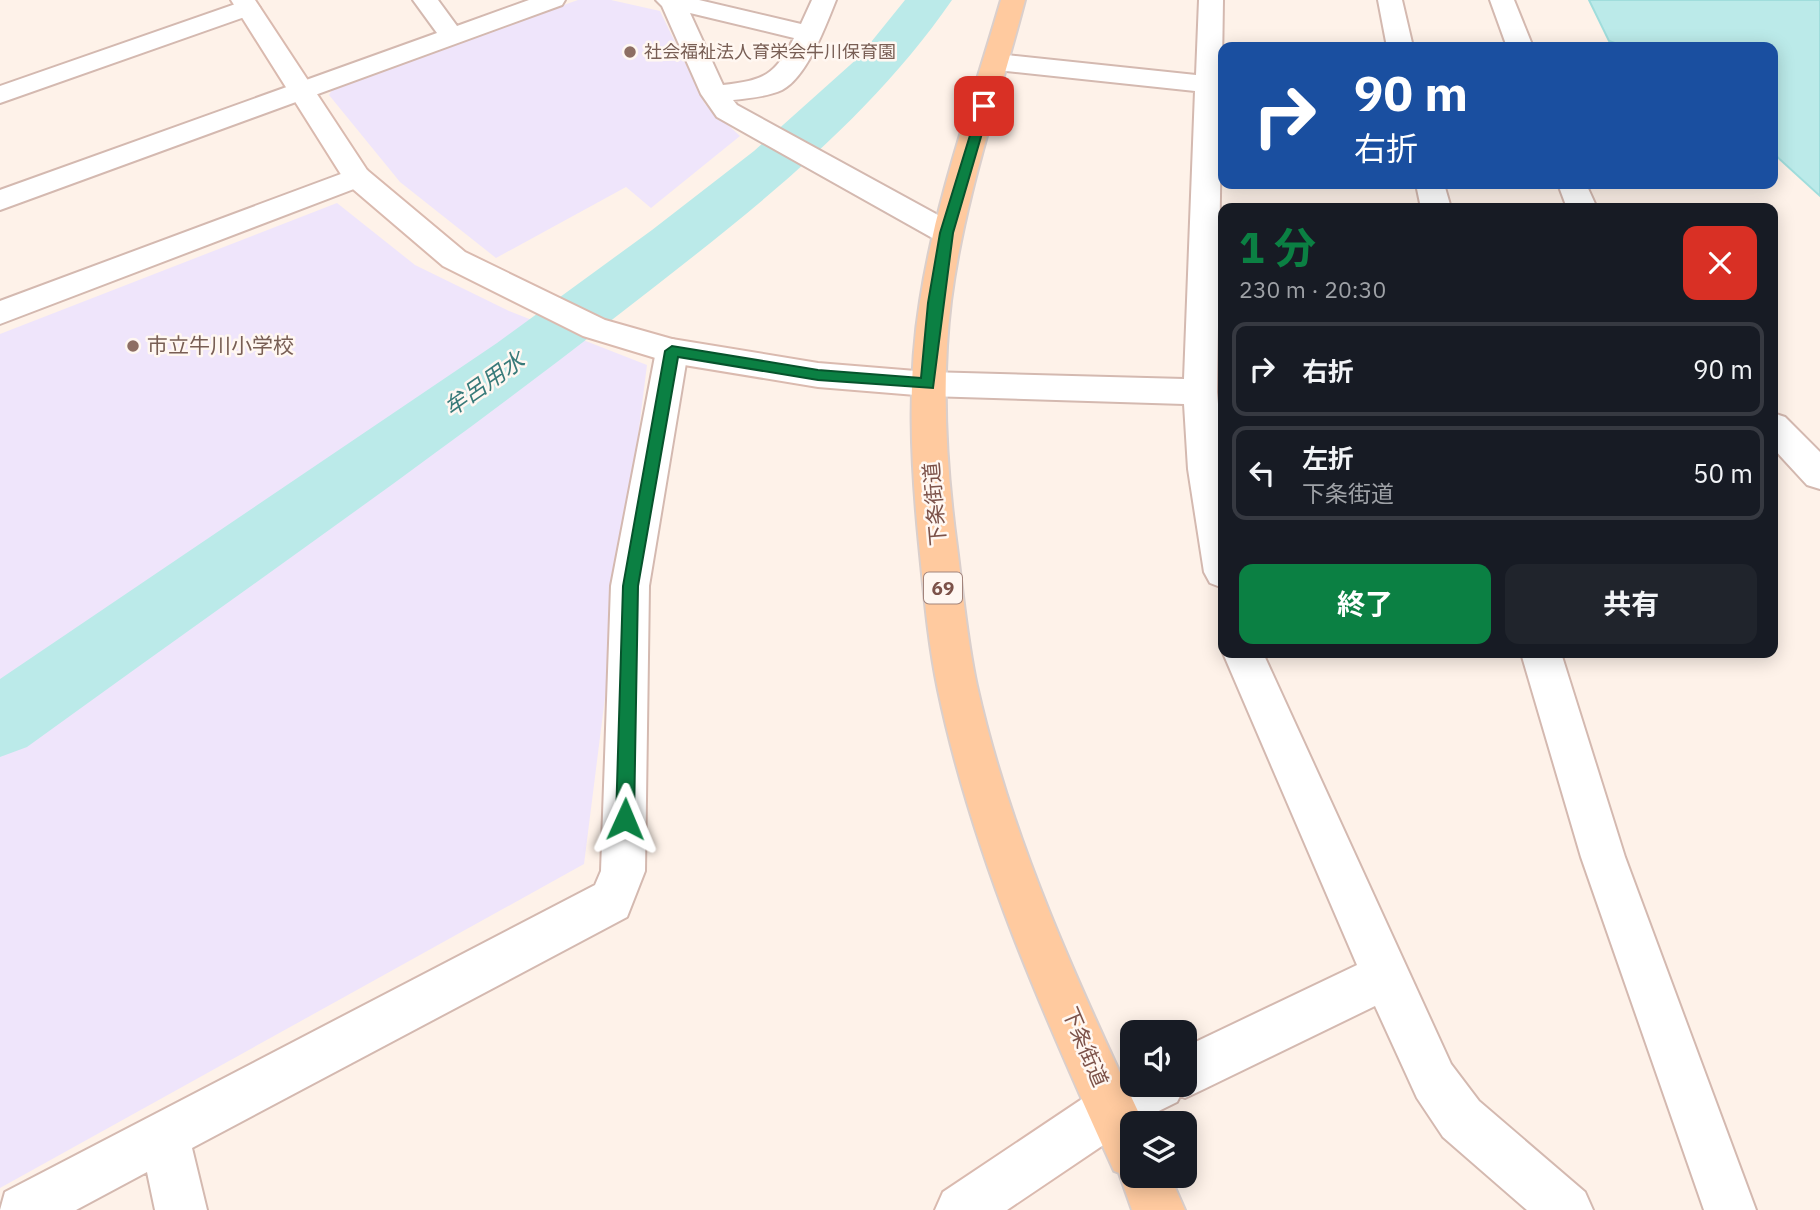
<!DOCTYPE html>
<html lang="ja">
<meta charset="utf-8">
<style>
body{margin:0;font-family:"IBM Plex Sans","Noto Sans JP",sans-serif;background:#20242c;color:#f1f3f6;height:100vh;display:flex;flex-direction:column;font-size:26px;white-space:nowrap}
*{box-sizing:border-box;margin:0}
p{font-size:23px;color:#9ea1a6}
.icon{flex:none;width:38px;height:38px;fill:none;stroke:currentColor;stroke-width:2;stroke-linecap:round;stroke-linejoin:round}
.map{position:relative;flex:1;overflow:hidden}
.side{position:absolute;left:1218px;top:203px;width:560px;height:455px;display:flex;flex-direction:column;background:#171b24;border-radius:14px;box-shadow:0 4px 18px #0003}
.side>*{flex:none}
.top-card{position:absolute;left:1218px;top:42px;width:560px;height:147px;border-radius:14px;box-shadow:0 4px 18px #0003;background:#1a4fa0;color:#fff;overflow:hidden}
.fabs{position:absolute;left:1120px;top:1020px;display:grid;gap:14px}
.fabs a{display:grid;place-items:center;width:77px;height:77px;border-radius:14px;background:#171b24;box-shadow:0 4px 18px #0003;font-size:35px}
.pin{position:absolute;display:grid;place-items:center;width:60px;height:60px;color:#fff;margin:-30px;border-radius:14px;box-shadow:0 4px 10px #0006}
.me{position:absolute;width:77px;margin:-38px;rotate:1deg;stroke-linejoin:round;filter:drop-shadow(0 0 5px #0008)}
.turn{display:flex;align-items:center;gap:24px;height:147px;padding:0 21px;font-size:32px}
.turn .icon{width:91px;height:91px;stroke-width:2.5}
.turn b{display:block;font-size:49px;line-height:60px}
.round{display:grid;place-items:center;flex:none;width:74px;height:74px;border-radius:14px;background:#20242c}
.overview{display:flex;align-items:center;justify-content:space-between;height:119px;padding:0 21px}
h1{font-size:42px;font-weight:700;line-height:52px;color:#0b8043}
.action{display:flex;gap:14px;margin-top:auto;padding:14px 21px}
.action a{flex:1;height:80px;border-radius:14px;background:#0b8043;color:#fff;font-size:28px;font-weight:700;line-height:80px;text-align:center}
.action a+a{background:#20242c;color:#f1f3f6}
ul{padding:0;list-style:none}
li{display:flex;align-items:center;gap:21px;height:94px;margin:0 14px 10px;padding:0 7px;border:4px solid #363941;border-radius:14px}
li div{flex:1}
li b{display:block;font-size:26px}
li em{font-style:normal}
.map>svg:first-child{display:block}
.education{fill:#efe5fb}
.water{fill:#bbeae9;stroke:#a0dddc;stroke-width:2}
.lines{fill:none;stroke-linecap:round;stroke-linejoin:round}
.river{fill:#bbeae9;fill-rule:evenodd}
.street-casing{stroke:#d4b9b0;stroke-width:4}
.secondary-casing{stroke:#dabaaf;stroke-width:4}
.primary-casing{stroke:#dacfcc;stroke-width:4}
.street{fill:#fff;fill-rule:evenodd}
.secondary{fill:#fff;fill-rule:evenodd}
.primary{fill:#ffca9f;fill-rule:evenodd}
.route{fill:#0b8043;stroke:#07532c;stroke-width:2}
.education-dot{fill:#8d6e63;stroke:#fff7f1;stroke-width:2.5}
.labels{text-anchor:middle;stroke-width:5;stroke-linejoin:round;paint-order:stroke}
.far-education-label{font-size:18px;fill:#785e54;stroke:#fff7f1;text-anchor:start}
.shield{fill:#fff7f1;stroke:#a3847b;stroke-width:2}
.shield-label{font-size:19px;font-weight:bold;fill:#7c5249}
.education-label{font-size:21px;fill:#785e54;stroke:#fff7f1;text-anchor:start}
.street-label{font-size:21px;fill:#7c5249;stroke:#fff7f1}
.water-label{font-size:23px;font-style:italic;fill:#387a79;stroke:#fff7f1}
</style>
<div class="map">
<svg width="1820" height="1210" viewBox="0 0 1820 1210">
<rect width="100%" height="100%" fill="#fef2e9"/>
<path class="education" d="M578 0H611L660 11 705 104 740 136 651 208 626 187 496 258 400 182 329 95 335 85Z
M337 203 415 265 509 311 647 365 584 864 0 1188V334Z"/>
<path class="water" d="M1589 0H1820V196L1773 153V47H1626L1609 41Z"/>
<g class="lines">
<path class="river" d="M905 0H952C864 128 735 224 613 319 422 467 223 605 27 747L0 757V679L497 343 652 230 754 151 859 57Z"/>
<g class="street-casing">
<path id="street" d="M247 0 256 3 260 8 256 13 0 103V86Z
M413 0H438L457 26 529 0H565L562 5 0 210V190L437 33Z
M656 0H699L801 24 812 0H836C826 25 807 77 782 90 767 97 748 98 733 100L737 105 958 226 962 233 958 240 947 243 936 240 717 117 701 94 662 6ZM690 13 794 38C774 76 765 80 723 85Z
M1199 0H1223L1217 392 1223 464V588L1210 583 1204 572 1188 469 1184 404 928 396 916 393 911 384 916 375 928 372 1184 379 1195 91 997 70 988 68 984 62 988 56 997 54 1196 75Z
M1378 0H1402L1413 47H1387Z
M1490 0H1514L1533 47H1507Z
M357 168 367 170 371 177 367 184 0 324V301Z
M1416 184H1444L1451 208H1421Z
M1558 184H1586L1597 208H1567Z
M672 339 684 343 688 351 649 586 645 871 627 917 192 1148 207 1210H155L147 1172 76 1210H0L5 1192 595 885 601 871 611 586 656 351 660 343Z
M1773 413 1785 417 1820 452V489L1807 485 1773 448Z
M1223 653H1263L1451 1064 1479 1101 1585 1192 1593 1210H1527L1443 1137 1417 1098 1375 1006 1202 1090 1185 1098 1180 1096 1177 1102 1112 1134 1094 1127 1087 1109 1094 1091 1132 1073V1085H1185V1047L1357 965Z
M1521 653H1561L1625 857 1756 1210H1704L1581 857Z"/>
</g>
<g class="secondary-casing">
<path id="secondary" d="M231 0H255L367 170 465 252 605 320 672 339 818 363 928 372 940 375 945 384 940 393 928 396 818 387 672 363 583 336 443 266 347 184Z
M1112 1084 1130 1091 1137 1109 1130 1127 1007 1210H935L943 1192 1094 1091Z"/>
</g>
<g class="primary-casing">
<path id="primary" d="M1001 0H1025C999 100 964 199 951 301 941 383 946 466 957 547 963 593 967 640 977 686 1011 838 1078 984 1144 1124H1132V1176H1170L1185 1210H1132L1119 1173 1114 1171C1044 1016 973 857 938 690 928 642 924 593 919 544 911 464 907 381 920 301 936 198 972 100 1001 0Z"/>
</g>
<use href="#street" class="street"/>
<use href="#secondary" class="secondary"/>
<use href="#primary" class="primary"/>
</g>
<path class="route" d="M984 102 990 106 953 233 933 388 818 380 678 357 638 586 634 819 631 825 625 828 618 825 616 819 623 586 665 351 672 346 818 370 921 378 928 303 940 233 979 106Z"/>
<g class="education-dot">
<circle cx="630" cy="52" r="7"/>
<circle cx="133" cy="346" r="7"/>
</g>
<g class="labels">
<g class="far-education-label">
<text x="644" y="58">社会福祉法人育栄会牛川保育園</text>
</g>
<rect class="shield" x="924" y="572.5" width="38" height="31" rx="5"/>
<g class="shield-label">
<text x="943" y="595">69</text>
</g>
<g class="education-label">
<text x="147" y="353">市立牛川小学校</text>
</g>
<g class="street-label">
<text transform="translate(935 504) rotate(-95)" y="7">下条街道</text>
<text transform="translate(1085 1047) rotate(67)" y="7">下条街道</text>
</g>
<g class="water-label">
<text transform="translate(484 384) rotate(-35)" y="8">牟呂用水</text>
</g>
</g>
</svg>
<div class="fabs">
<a><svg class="icon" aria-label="sound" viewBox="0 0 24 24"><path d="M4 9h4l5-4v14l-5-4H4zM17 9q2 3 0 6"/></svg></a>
<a><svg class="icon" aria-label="layers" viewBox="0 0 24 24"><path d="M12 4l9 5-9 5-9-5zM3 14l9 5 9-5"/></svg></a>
</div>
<div class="pin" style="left:984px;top:106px;background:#d93025"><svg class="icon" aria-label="arrive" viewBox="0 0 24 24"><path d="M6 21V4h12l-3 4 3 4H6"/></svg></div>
<svg class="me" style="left:625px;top:819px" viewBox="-20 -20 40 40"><path d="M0-17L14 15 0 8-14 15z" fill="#0b8043" stroke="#fff" stroke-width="4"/></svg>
<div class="top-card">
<div class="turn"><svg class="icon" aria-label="right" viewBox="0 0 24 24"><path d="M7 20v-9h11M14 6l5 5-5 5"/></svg><div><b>90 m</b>右折</div></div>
</div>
<section class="side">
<div class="overview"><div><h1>1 分</h1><p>230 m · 20:30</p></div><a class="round" style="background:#d93025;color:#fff"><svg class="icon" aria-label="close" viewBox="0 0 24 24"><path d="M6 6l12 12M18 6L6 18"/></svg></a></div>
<ul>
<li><svg class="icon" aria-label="right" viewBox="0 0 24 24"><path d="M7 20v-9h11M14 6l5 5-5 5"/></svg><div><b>右折</b></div><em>90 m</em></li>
<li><svg class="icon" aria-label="left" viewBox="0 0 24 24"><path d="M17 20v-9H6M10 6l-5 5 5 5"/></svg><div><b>左折</b><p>下条街道</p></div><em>50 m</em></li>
</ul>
<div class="action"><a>終了</a><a>共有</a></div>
</section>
</div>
